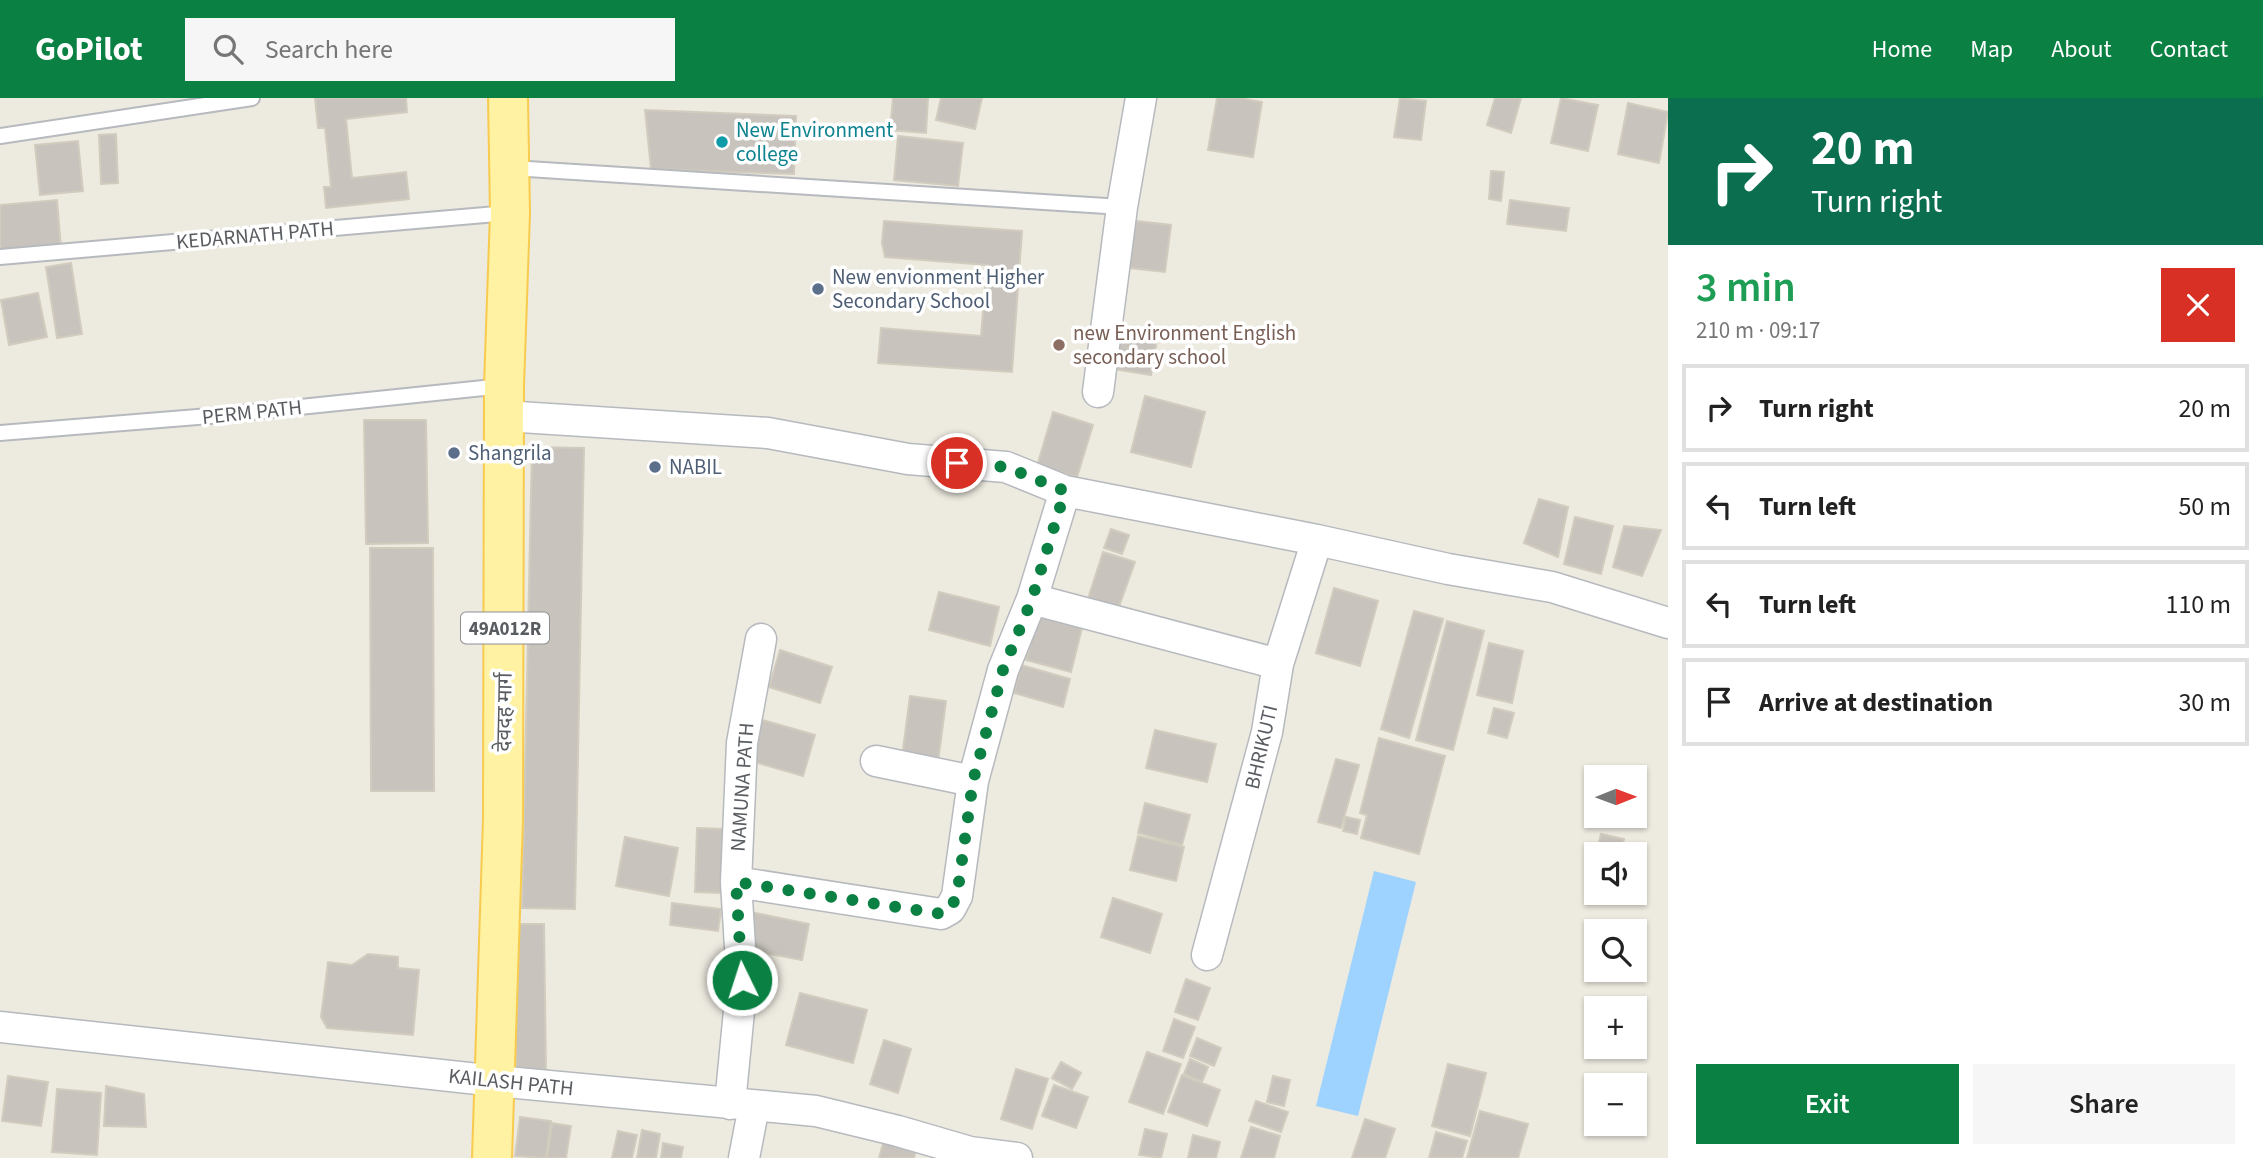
<!DOCTYPE html>
<meta charset="utf-8">
<style>
body{margin:0;font-family:"Source Sans 3","Noto Sans Devanagari",sans-serif;background:#f6f6f6;color:#222;height:100vh;display:flex;flex-direction:column;font-size:26px;white-space:nowrap}
*{box-sizing:border-box;margin:0}
p{font-size:23px;color:#767676}
.icon{flex:none;width:38px;height:38px;fill:none;stroke:currentColor;stroke-width:2;stroke-linecap:round;stroke-linejoin:round}
.map{position:relative;flex:1;overflow:hidden}
.panel{display:flex;flex-direction:column;background:#fff;width:595px}
.panel>*{flex:none}
.guide{background:#0b6e4f;color:#fff;overflow:hidden}
.needle{width:46px;rotate:89deg}
.controls{position:absolute;left:1584px;top:667px;display:grid;gap:14px}
.controls a{display:grid;place-items:center;width:63px;height:63px;border-radius:0px;background:#fff;box-shadow:0 2px 5px #0004;font-size:35px}
.pin{position:absolute;display:grid;place-items:center;width:60px;height:60px;color:#fff;margin:-30px;border:4px solid #fff;border-radius:50%;box-shadow:0 2px 7px #0007}
.me{position:absolute;width:77px;margin:-38px;rotate:356deg;stroke-linejoin:round;filter:drop-shadow(0 0 5px #0008)}
.turn{display:flex;align-items:center;gap:24px;height:147px;padding:0 28px;font-size:32px}
.turn .icon{width:91px;height:91px;stroke-width:2.5}
.turn b{display:block;font-size:49px;line-height:60px}
.round{display:grid;place-items:center;flex:none;width:74px;height:74px;border-radius:0px;background:#f6f6f6}
.headline{display:flex;align-items:center;justify-content:space-between;height:119px;padding:0 28px}
h1{font-size:42px;font-weight:600;line-height:52px;color:#1e9e55}
.action{display:flex;gap:14px;margin-top:auto;padding:14px 28px}
.action a{flex:1;height:80px;border-radius:0px;background:#0b8043;color:#fff;font-size:28px;font-weight:600;line-height:80px;text-align:center}
.action a+a{background:#f6f6f6;color:#222}
ul{padding:0;list-style:none}
li{display:flex;align-items:center;gap:21px;height:88px;margin:0 14px 10px;padding:0 14px;border:4px solid #e0e0e0;border-radius:0px}
li div{flex:1}
li b{display:block;font-size:26px}
li em{font-style:normal}
header{display:flex;align-items:center;gap:42px;box-sizing:border-box;height:98px;padding:0 35px;background:#0b8043;color:#fff}
header strong{font-size:33px}
nav{display:flex;gap:38px;margin-inline-start:auto;font-size:24px}
.search{width:490px;height:63px;background:#f6f6f6;display:flex;align-items:center;gap:18px;box-sizing:border-box;padding:0 24px;border-radius:0px;color:#767676;font-size:26px}
main{display:flex;flex:1;min-height:0}
.map>svg:first-child{display:block}
.water{fill:#9ed3ff}
.building{fill:#c8c4bd;stroke:#d2ccbe;stroke-width:2}
.lines{fill:none;stroke-linecap:round;stroke-linejoin:round}
.service-casing{stroke:#b6b9be;stroke-width:18}
.minor-casing{stroke:#b6b9be;stroke-width:33}
.primary-casing{stroke:#f8cb4e;stroke-width:42}
.service{stroke:#fff;stroke-width:14}
.minor{stroke:#fff;stroke-width:30}
.primary{stroke:#fff2a3;stroke-width:38}
.route{stroke:#0b8043;stroke-width:12;stroke-dasharray:0 21.6}
.culture-dot{fill:#0f9aa8;stroke:#fff;stroke-width:2.5}
.service-dot{fill:#5c6f8a;stroke:#fff;stroke-width:2.5}
.education-dot{fill:#8d6e63;stroke:#fff;stroke-width:2.5}
.labels{text-anchor:middle;stroke-width:7;stroke-linejoin:round;paint-order:stroke}
.shield{fill:#fff;stroke:#8b8e91;stroke-width:2}
.shield-label{font-size:19px;font-weight:bold;fill:#595d62}
.culture-label{font-size:21px;fill:#0d838f;stroke:#fff;text-anchor:start}
.street-label{font-size:21px;fill:#595d62;stroke:#fff}
.service-label{font-size:21px;fill:#4e5e75;stroke:#fff;text-anchor:start}
.education-label{font-size:21px;fill:#785e54;stroke:#fff;text-anchor:start}
</style>
<header>
<strong>GoPilot</strong>
<div class="search"><svg class="icon" aria-label="search" viewBox="0 0 24 24"><circle cx="10" cy="10" r="6"/><path d="M15 15l6 6"/></svg>Search here</div>
<nav><a>Home</a><a>Map</a><a>About</a><a>Contact</a></nav>
</header>
<main>
<div class="map">
<svg width="1668" height="1060" viewBox="0 0 1668 1060">
<rect width="100%" height="100%" fill="#edeae0"/>
<path class="water" d="M1374 773 1416 784 1358 1018 1316 1008Z"/>
<path class="building" d="M315 0H406L407 14 346 21 352 80 406 74 409 101 326 110 324 89H331L325 30H318Z
M893 0H928L926 35 890 32Z
M941 0H982L975 31 936 22Z
M1217 0H1239L1262 4 1253 59 1208 52Z
M1400 0 1426 3 1421 42 1394 39Z
M1495 0H1521L1511 35 1487 27Z
M1561 0 1598 7 1588 53 1551 45Z
M1628 5 1668 14 1659 65 1618 56Z
M645 12 796 18 794 76 651 71Z
M116 36 118 85 101 86 99 37Z
M898 38 963 45 958 88 894 82Z
M78 43 83 93 40 97 35 47Z
M1491 73 1504 74 1501 103 1489 101Z
M57 102 61 150 0 154V107Z
M1510 102 1569 110 1566 133 1507 126Z
M1127 122 1171 127 1165 174 1121 169Z
M884 123 1022 133 1012 274 878 265 881 230 981 238 987 167 885 159 882 145Z
M71 165 82 236 57 240 46 169Z
M38 195 47 239 9 247 1 202Z
M1113 229 1158 236 1151 277 1107 270Z
M1145 298 1205 314 1191 369 1131 354Z
M1053 314 1093 327 1077 379 1037 368Z
M364 322H426L428 445 366 446Z
M532 349 584 350 575 811 522 810Z
M1539 401 1568 409 1558 459 1524 445Z
M1575 419 1613 428 1601 476 1564 466Z
M1624 428 1661 432 1642 478 1613 469Z
M1111 431 1129 437 1122 456 1104 450Z
M370 450H433L434 693H371Z
M1103 454 1135 464 1116 517 1086 507Z
M1334 490 1378 503 1360 568 1316 555Z
M939 494 999 509 990 548 929 532Z
M1414 513 1443 521 1409 640 1381 631Z
M1038 518 1082 530 1071 574 1026 562Z
M1447 523 1484 533 1453 652 1416 642Z
M1489 545 1523 553 1512 605 1477 597Z
M780 552 832 569 820 605 769 589Z
M1021 567 1070 581 1063 609 1014 595Z
M910 598 946 603 938 664 902 659Z
M1494 610 1514 615 1507 640 1488 635Z
M756 620 815 637 803 678 744 661Z
M1155 632 1216 646 1207 684 1146 670Z
M1379 640 1445 658 1419 756 1361 740 1367 717 1360 715Z
M1336 661 1359 667 1341 730 1318 724Z
M1145 705 1190 717 1182 747 1138 735Z
M1346 719 1360 722 1357 736 1343 733Z
M697 730 723 731 721 795 695 794Z
M1601 736 1624 741 1620 756H1596Z
M1138 738 1184 749 1176 783 1130 772Z
M625 739 678 750 669 798 616 788Z
M1113 800 1162 816 1150 855 1101 839Z
M672 805 721 811 718 833 670 827Z
M751 814 809 826 802 862 744 851Z
M514 826H544L546 974 516 975Z
M368 856 398 859V870L419 872 413 937 327 930 321 919 328 864 352 867Z
M1186 881 1210 890 1198 922 1175 914Z
M800 895 867 912 853 965 786 947Z
M1174 921 1195 929 1183 960 1163 953Z
M1197 940 1221 950 1214 968 1190 958Z
M884 942 911 951 898 995 870 986Z
M1147 954 1181 966 1163 1016 1129 1004Z
M1190 961 1208 969 1202 984 1184 976Z
M1061 964 1081 975 1072 991 1052 980Z
M1448 966 1486 975 1470 1038 1432 1028Z
M1016 971 1048 981 1032 1031 1001 1021Z
M1182 977 1220 992 1207 1028 1168 1014Z
M8 978 48 984 41 1028 2 1023Z
M1273 978 1290 982 1284 1008 1267 1004Z
M1054 987 1088 999 1076 1030 1042 1018Z
M106 988 144 996 146 1029 104 1028Z
M57 991 101 995 97 1057 52 1054Z
M1256 1003 1288 1014 1281 1034 1249 1023Z
M1480 1013 1528 1026 1518 1060H1467Z
M520 1019 551 1023 546 1060 515 1058Z
M1365 1021 1395 1031 1385 1060H1352Z
M552 1025 571 1028 566 1060H547Z
M1251 1029 1280 1038 1274 1060H1241Z
M1145 1031 1167 1036 1161 1060 1139 1057Z
M642 1032 660 1036 656 1060H637Z
M618 1033 637 1037 632 1060H612Z
M1436 1034 1467 1043 1462 1060H1429Z
M1193 1037 1220 1044 1216 1060H1188Z
M884 1042 916 1052 914 1060H879Z
M663 1045 683 1049 681 1060H661Z"/>
<g class="lines">
<g class="service-casing">
<path id="service" d="M0 38 252 0
M512 70 1122 109
M0 159 508 115
M0 335 222 317 503 288"/>
</g>
<g class="minor-casing">
<path id="minor" d="M1098 294 1122 109 1141 0
M505 318 768 335 908 361 1006 369 1065 393 1317 442 1448 471 1552 489 1668 525
M1032 501 1278 566
M876 663 973 683
M736 784 941 816 950 811 957 798 973 683 1003 572 1032 501 1065 393
M1207 857 1267 634 1278 566 1317 442
M0 929 496 983 816 1013 898 1033 970 1054 1017 1060
M730 1006 742 882 736 784 742 645 761 541
M744 1060 754 1008"/>
</g>
<g class="primary-casing">
<path id="primary" d="M492 1060 503 721 504 288 510 115 508 0"/>
</g>
<use href="#service" class="service"/>
<use href="#minor" class="minor"/>
<use href="#primary" class="primary"/>
</g>
<g class="lines">
<path class="route" d="M742 882 736 784 942 816 950 811 957 798 973 683 1003 572 1032 501 1065 393 1006 369 957 365"/>
</g>
<circle class="culture-dot" cx="722" cy="44" r="7"/>
<g class="service-dot">
<circle cx="818" cy="191" r="7"/>
<circle cx="454" cy="355" r="7"/>
<circle cx="655" cy="369" r="7"/>
</g>
<circle class="education-dot" cx="1059" cy="247" r="7"/>
<g class="labels">
<rect class="shield" x="461" y="514.5" width="88" height="31" rx="5"/>
<g class="shield-label">
<text x="505" y="537">49A012R</text>
</g>
<g class="culture-label">
<text x="736" y="39">New Environment<tspan x="736" dy="24">college</tspan></text>
</g>
<g class="street-label">
<text transform="translate(255 137) rotate(-5)" y="7">KEDARNATH PATH</text>
<text transform="translate(252 314) rotate(-6)" y="7">PERM PATH</text>
<text transform="translate(504 614) rotate(-89)" y="7">देवदह मार्ग</text>
<text transform="translate(1261 649) rotate(-77)" y="7">BHRIKUTI</text>
<text transform="translate(742 689) rotate(-86)" y="7">NAMUNA PATH</text>
<text transform="translate(511 984) rotate(6)" y="7">KAILASH PATH</text>
</g>
<g class="service-label">
<text x="832" y="186">New envionment Higher<tspan x="832" dy="24">Secondary School</tspan></text>
<text x="468" y="362">Shangrila</text>
<text x="669" y="376">NABIL</text>
</g>
<g class="education-label">
<text x="1073" y="242">new Environment English<tspan x="1073" dy="24">secondary school</tspan></text>
</g>
</g>
</svg>
<div class="controls">
<a><svg class="needle" viewBox="-14 -14 28 28"><path d="M0-13l5 13h-10z" fill="#e53935"/><path d="M0 13l5-13h-10z" fill="#767676"/></svg></a>
<a><svg class="icon" aria-label="sound" viewBox="0 0 24 24"><path d="M4 9h4l5-4v14l-5-4H4zM17 9q2 3 0 6"/></svg></a>
<a><svg class="icon" aria-label="search" viewBox="0 0 24 24"><circle cx="10" cy="10" r="6"/><path d="M15 15l6 6"/></svg></a>
<a>+</a>
<a>−</a>
</div>
<div class="pin" style="left:957px;top:365px;background:#d93025"><svg class="icon" aria-label="arrive" viewBox="0 0 24 24"><path d="M6 21V4h12l-3 4 3 4H6"/></svg></div>
<svg class="me" style="left:742px;top:882px" viewBox="-20 -20 40 40"><circle r="17" fill="#0b8043" stroke="#fff" stroke-width="3"/><path d="M0-11L8 9 0 5-8 9z" fill="#fff"/></svg>
</div>
<section class="panel">
<div class="guide">
<div class="turn"><svg class="icon" aria-label="right" viewBox="0 0 24 24"><path d="M7 20v-9h11M14 6l5 5-5 5"/></svg><div><b>20 m</b>Turn right</div></div>
</div>
<div class="headline"><div><h1>3 min</h1><p>210 m · 09:17</p></div><a class="round" style="background:#d93025;color:#fff"><svg class="icon" aria-label="close" viewBox="0 0 24 24"><path d="M6 6l12 12M18 6L6 18"/></svg></a></div>
<ul>
<li><svg class="icon" aria-label="right" viewBox="0 0 24 24"><path d="M7 20v-9h11M14 6l5 5-5 5"/></svg><div><b>Turn right</b></div><em>20 m</em></li>
<li><svg class="icon" aria-label="left" viewBox="0 0 24 24"><path d="M17 20v-9H6M10 6l-5 5 5 5"/></svg><div><b>Turn left</b></div><em>50 m</em></li>
<li><svg class="icon" aria-label="left" viewBox="0 0 24 24"><path d="M17 20v-9H6M10 6l-5 5 5 5"/></svg><div><b>Turn left</b></div><em>110 m</em></li>
<li><svg class="icon" aria-label="arrive" viewBox="0 0 24 24"><path d="M6 21V4h12l-3 4 3 4H6"/></svg><div><b>Arrive at destination</b></div><em>30 m</em></li>
</ul>
<div class="action"><a>Exit</a><a>Share</a></div>
</section>
</main>
